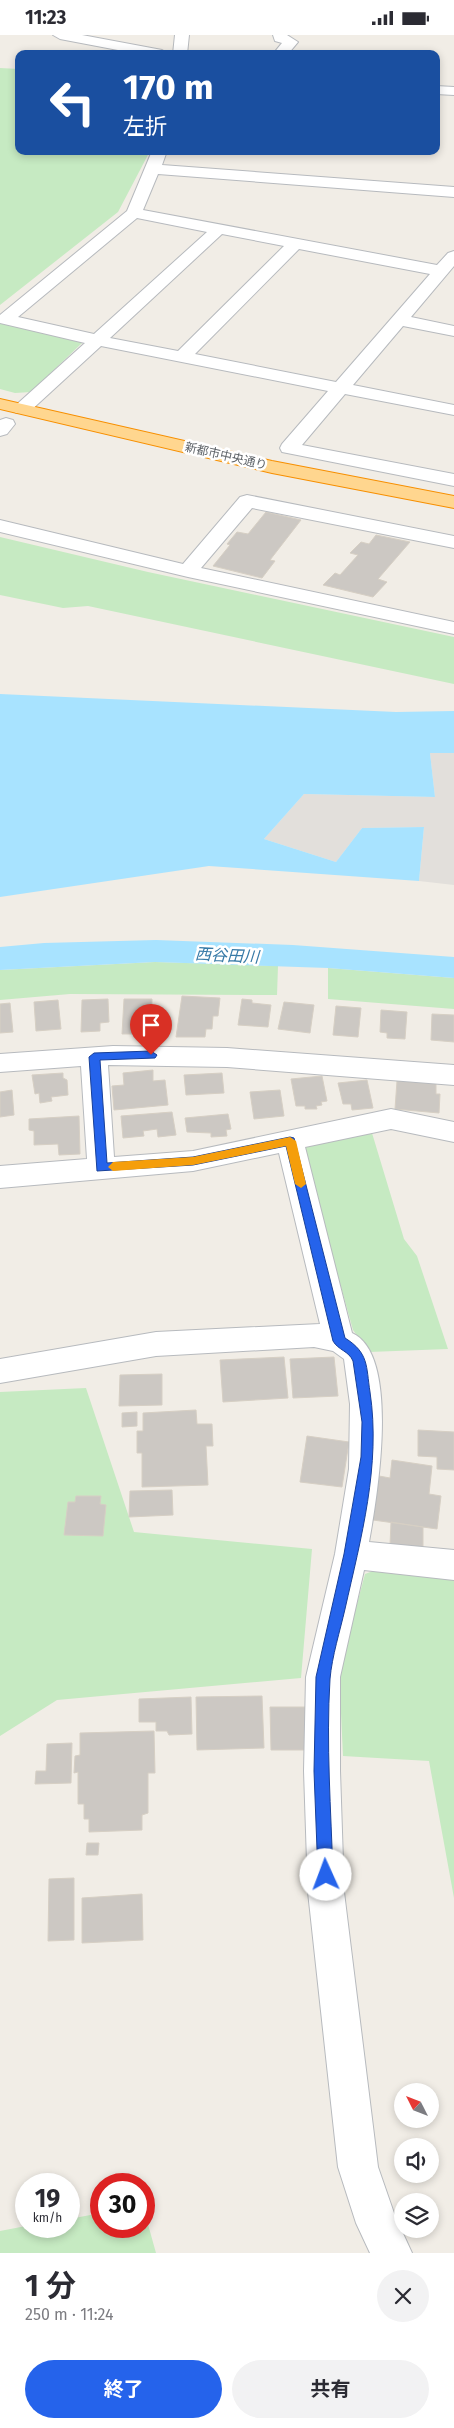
<!DOCTYPE html>
<html lang="ja">
<meta charset="utf-8">
<style>
body{margin:0;font-family:"Fira Sans","Noto Sans JP",sans-serif;background:#f2f2f3;color:#2b2b33;height:100vh;display:flex;flex-direction:column;font-size:19px;white-space:nowrap}
*{box-sizing:border-box;margin:0}
p{font-size:16px;color:#7c7c81}
.icon{flex:none;width:28px;height:28px;fill:none;stroke:currentColor;stroke-width:2;stroke-linecap:round;stroke-linejoin:round}
.map{position:relative;height:2218px;overflow:hidden}
.details{display:flex;flex-direction:column;background:#fff;flex:1}
.details>*{flex:none}
.hud{position:absolute;left:15px;top:15px;width:425px;height:105px;border-radius:10px;box-shadow:0 2px 8px #0003;background:#1a4fa0;color:#fff;overflow:hidden}
.needle{width:32px;rotate:312deg}
.fabs{position:absolute;left:394px;top:2048px;display:grid;gap:10px}
.fabs a{display:grid;place-items:center;width:45px;height:45px;border-radius:50%;background:#fff;box-shadow:0 2px 8px #0003;font-size:25px}
.speed{position:absolute;left:15px;top:2138px;display:flex;gap:10px;font-size:25px;font-weight:700;text-align:center}
.speed>*{display:grid;place-content:center;width:65px;height:65px;border-radius:50%;background:#fff;box-shadow:0 2px 8px #0003;line-height:1}
.speed small{font-size:12px;font-weight:400}
.speed .limit{border:8px solid #d22;background:#fff;color:#111}
.pin{position:absolute;display:grid;place-items:center;width:42px;height:42px;color:#fff;margin:-51px -21px;border-radius:50% 50% 50% 0;rotate:-45deg;box-shadow:0 0 5px #0007}
.pin .icon{rotate:45deg}
.me{position:absolute;width:55px;margin:-28px;rotate:358deg;stroke-linejoin:round;filter:drop-shadow(0 0 4px #0008)}
.turn{display:flex;align-items:center;gap:18px;height:105px;padding:0 25px;font-size:22px}
.turn .icon{width:65px;height:65px;stroke-width:2.5}
.turn b{display:block;font-size:35px;line-height:42px}
.round{display:grid;place-items:center;flex:none;width:52px;height:52px;border-radius:26px;background:#f2f2f3}
.overview{display:flex;align-items:center;justify-content:space-between;height:85px;padding:0 25px}
h1{font-size:30px;font-weight:700;line-height:38px}
.cta{display:flex;gap:10px;margin-top:auto;padding:10px 25px}
.cta a{flex:1;height:58px;border-radius:30px;background:#2563eb;color:#fff;font-size:20px;font-weight:700;line-height:58px;text-align:center}
.cta a+a{background:#f2f2f3;color:#2b2b33}
.status{display:flex;justify-content:space-between;align-items:center;height:35px;padding:0 25px;background:#fff;direction:ltr}
.status svg{height:14px;fill:currentColor}
.map>svg:first-child{display:block}
.industrial{fill:#e2dfdb}
.green{fill:#c6eac2}
.water{fill:#a8e3ff}
.building{fill:#ccc8c3;stroke:#d6cfc4}
.lines{fill:none;stroke-linecap:round;stroke-linejoin:round}
.minor-casing{stroke:#b7babe;stroke-width:2}
.highway-casing{stroke:#f78f00;stroke-width:2}
.minor{fill:#fff;fill-rule:evenodd}
.highway{fill:#ffd68f;fill-rule:evenodd}
.route{fill:#2563eb;stroke:#184099}
.slow{fill:#f59e0b}
.labels{text-anchor:middle;stroke-width:5;stroke-linejoin:round;paint-order:stroke}
.far-street-label{font-size:12px;fill:#5e6368;stroke:#fff}
.water-label{font-size:16px;font-style:italic;fill:#377aa7;stroke:#fff}
</style>
<div class="status"><b>11:23</b><svg viewBox="0 0 49 12"><path d="M0 12V9h3v3zM5 12V6h3v6zM10 12V3h3v9zM15 12V0h3v12zM26 1h20v11H26zM47 4h2v5h-2z"/></svg></div>
<div class="map">
<svg width="454" height="2218" viewBox="0 0 454 2218">
<rect width="100%" height="100%" fill="#f1ede6"/>
<path class="industrial" d="M430 718H454V850L419 846 424 792 362 793 336 827 264 804 304 759 435 762Z"/>
<path class="green" d="M0 33 19 34V116H150L118 177 0 270Z
M0 285 83 307 31 357 15 358 0 354Z
M0 502 148 537 454 602V649L88 571 63 573 0 560Z
M155 927 278 931 277 960 70 959 0 965V935Z
M328 933 454 943V974L328 964Z
M372 1098 404 1204 417 1221 448 1314 369 1317 353 1295 303 1116 307 1110Z
M86 1353 134 1497 312 1514 301 1643 57 1665 0 1701V1357Z
M381 1533 454 1541V1863L429 1726 343 1721 339 1636 365 1539Z
M144 2175 156 2218H0V2196L26 2191H69V2184L101 2178V2191H144Z"/>
<path class="water" d="M0 659 396 677 454 676V718H430L435 762 304 759 264 804 336 827 362 793 424 792 419 846 209 831 0 862Z
M156 905 293 910 454 922V943L328 933 155 927 0 935V912L44 908Z"/>
<path class="building" d="M266 477 301 485 270 525 275 526 262 543 213 531 230 510 227 509 237 497 248 499Z
M376 500 410 507 378 544 387 547 373 562 323 550 335 538 340 540 358 520 350 518 361 507 369 509Z
M182 961 220 963 218 981H213L212 994H206L205 1002H176Z
M108 964 109 987 100 988V996L81 997 82 965Z
M124 964H152L151 999H122Z
M242 964 252 965V968L271 970 268 992 238 990Z
M58 965 61 994 36 996 34 967Z
M284 967 314 970 310 998 278 994Z
M10 968 13 997 0 998V969Z
M336 971 361 973 358 1002 333 1000Z
M381 975 407 977 405 1004 387 1003V998L380 997Z
M432 979 454 980V1007L431 1005Z
M153 1035V1046L165 1045 168 1070 114 1075 112 1051 124 1050 123 1038Z
M63 1038V1043L67 1045 68 1060 51 1062 52 1066 40 1068 39 1058 35 1059 32 1040Z
M222 1038 224 1058 186 1060 184 1040Z
M322 1041 327 1066 321 1067 322 1070 316 1071 317 1074H305V1071H296L291 1044Z
M367 1045 373 1073 352 1075 351 1069H343L338 1048Z
M397 1046 436 1049V1059H440L439 1078 395 1074Z
M12 1055 14 1080 0 1082V1057Z
M280 1055 284 1081 254 1084 250 1057Z
M172 1077 176 1100 158 1102 157 1094 143 1096 144 1101 123 1103 121 1081Z
M228 1079 231 1094 226 1095 227 1101 211 1102V1098L187 1097 185 1083Z
M79 1081 80 1119 59 1120 58 1109 34 1110V1096L29 1095V1084Z
M284 1322 288 1363 223 1367 220 1325Z
M334 1322 338 1361 293 1363 290 1324Z
M162 1339V1370L119 1371 120 1340Z
M196 1375 197 1389H212L213 1411H206L208 1450 142 1452V1418H137V1396H143V1378Z
M137 1377V1391L122 1392V1378Z
M418 1395 454 1397V1435L437 1434V1422L418 1421Z
M307 1401 349 1407 342 1452 300 1447Z
M392 1425 432 1431 429 1459 441 1461 437 1494 373 1485 379 1441 390 1443Z
M172 1455 173 1480 129 1482 130 1456Z
M76 1461H101L100 1469 106 1470 103 1501 64 1500 68 1467H75Z
M391 1487 423 1492V1513L390 1510Z
M262 1661 264 1713 197 1715 196 1662Z
M191 1662 192 1699 169 1700 167 1696H156V1687H139V1664Z
M270 1672H305L306 1715H271Z
M154 1696 155 1738H148V1778L142 1780V1795L89 1797V1784H84V1769H78V1737L74 1738 75 1721 80 1720V1698Z
M72 1708 71 1748 35 1749 36 1736H46L47 1709Z
M87 1808H99L98 1820H86Z
M74 1843V1905L48 1906 49 1844Z
M142 1859 143 1905 82 1908V1863Z"/>
<g class="lines">
<g class="minor-casing">
<path id="minor" d="M53 0H82L162 15 169 19H139L60 4Z
M175 0H189L187 19H173Z
M273 0H287L298 7 288 19H273L282 8 275 6Z
M436 51 454 52V60L436 59Z
M152 116H167L162 130 454 152V162L158 139 143 175 437 230 448 218 454 216V231L411 282 454 291V301L403 291 353 350 454 370V380L345 359 302 410 454 439V451L282 417 280 413 282 409 328 356 101 311 28 378H16L13 374 16 370 85 308 0 288V280L127 176ZM137 183 207 197 94 299 18 282ZM222 199 284 211 178 316 110 303ZM299 214 430 239 336 347 195 319Z
M6 383 13 385 15 389 7 399 0 401V385Z
M247 460 454 501V513L252 473 201 533 454 587V599L188 542 0 497V485L183 529 240 462Z
M113 1011 227 1013 454 1030V1050L227 1032 108 1030 114 1122 193 1116 391 1074 454 1087V1107L391 1094 305 1112 352 1298C401 1320 377 1463 369 1507L454 1515V1545L364 1535 340 1642V1736L344 1857 378 2132 395 2181 412 2218H370L356 2188 338 2132 308 1857 304 1736 306 1642 335 1519 349 1434 350 1369 344 1324 333 1316 314 1312 156 1321 0 1348V1324L156 1297 320 1289 279 1118 193 1136 0 1153V1131L87 1124 81 1031 0 1037V1019Z"/>
</g>
<g class="highway-casing">
<path id="highway" d="M0 364 272 426 454 461V473L272 438 0 374Z"/>
</g>
<use href="#minor" class="minor"/>
<use href="#highway" class="highway"/>
</g>
<path class="route" d="M151 1016 157 1020 155 1023 100 1025 107 1128 193 1122 290 1102 294 1103 345 1303C369 1318 366 1331 370 1357 381 1430 361 1503 345 1574 340 1596 332 1621 330 1644 326 1709 331 1775 333 1840L331 1845 326 1848 320 1845 318 1840 314 1736 316 1642 344 1519 361 1422 362 1387 353 1326C349 1316 338 1315 333 1306L286 1111 193 1130 97 1136 89 1022 94 1018Z"/>
<path class="slow" d="M290 1102 296 1106 306 1149 301 1153 295 1149 286 1111 193 1130 113 1136 108 1132 113 1127 193 1122Z"/>
<g class="labels">
<g class="far-street-label">
<text transform="translate(226 421) rotate(13)" y="4">新都市中央通り</text>
</g>
<g class="water-label">
<text transform="translate(227 920) rotate(3)" y="6">西谷田川</text>
</g>
</g>
</svg>
<div class="fabs">
<a><svg class="needle" viewBox="-14 -14 28 28"><path d="M0-13l5 13h-10z" fill="#e53935"/><path d="M0 13l5-13h-10z" fill="#7c7c81"/></svg></a>
<a><svg class="icon" aria-label="sound" viewBox="0 0 24 24"><path d="M4 9h4l5-4v14l-5-4H4zM17 9q2 3 0 6"/></svg></a>
<a><svg class="icon" aria-label="layers" viewBox="0 0 24 24"><path d="M12 4l9 5-9 5-9-5zM3 14l9 5 9-5"/></svg></a>
</div>
<div class="speed"><div>19<small>km/h</small></div><div class="limit">30</div></div>
<div class="pin" style="left:151px;top:1020px;background:#d93025"><svg class="icon" aria-label="arrive" viewBox="0 0 24 24"><path d="M6 21V4h12l-3 4 3 4H6"/></svg></div>
<svg class="me" style="left:326px;top:1840px" viewBox="-20 -20 40 40"><circle r="19" fill="#fff"/><path d="M0-13L10 11 0 6-10 11z" fill="#2563eb"/></svg>
<div class="hud">
<div class="turn"><svg class="icon" aria-label="left" viewBox="0 0 24 24"><path d="M17 20v-9H6M10 6l-5 5 5 5"/></svg><div><b>170 m</b>左折</div></div>
</div>
</div>
<section class="details">
<div class="overview"><div><h1>1 分</h1><p>250 m · 11:24</p></div><a class="round"><svg class="icon" aria-label="close" viewBox="0 0 24 24"><path d="M6 6l12 12M18 6L6 18"/></svg></a></div>
<div class="cta"><a>終了</a><a>共有</a></div>
</section>
